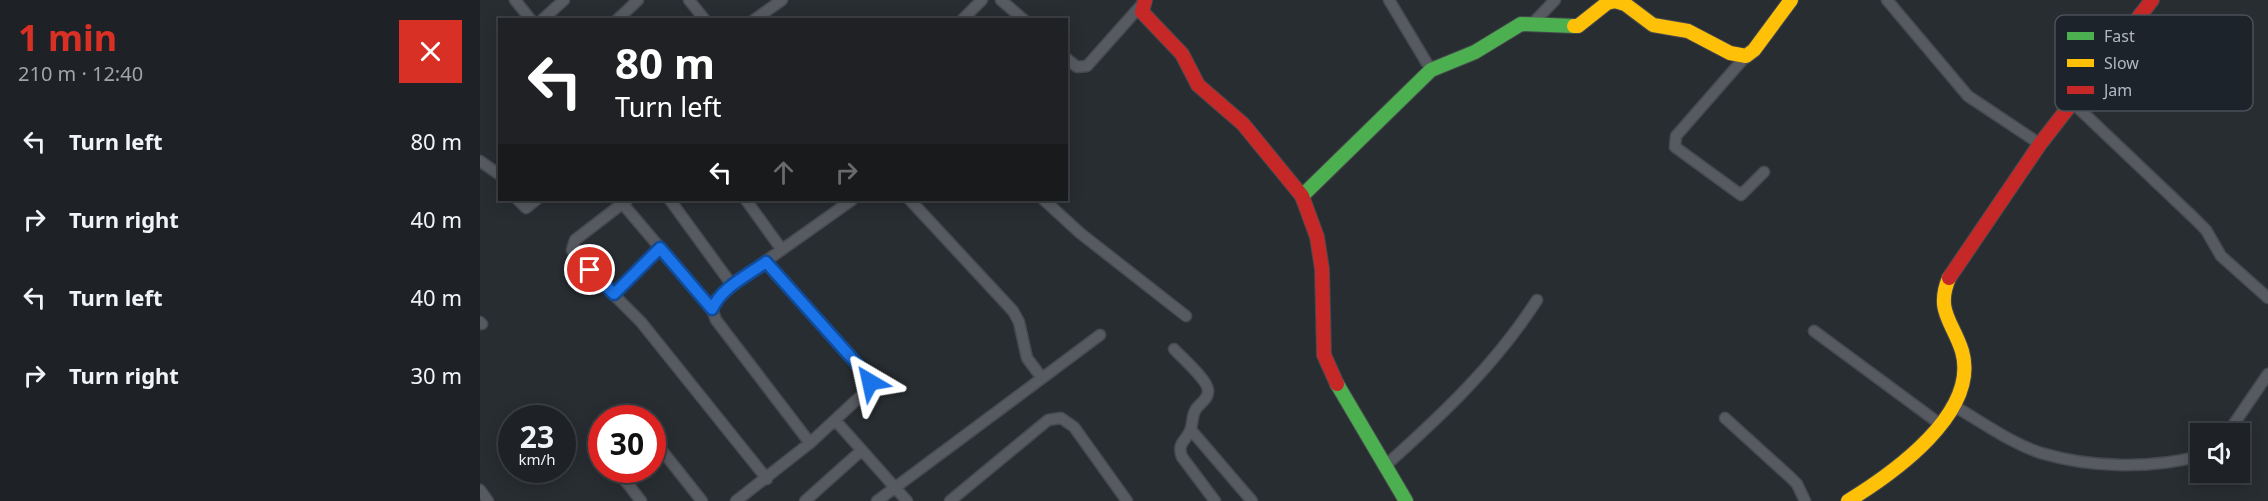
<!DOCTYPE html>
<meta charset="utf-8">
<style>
body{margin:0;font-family:"Noto Sans",sans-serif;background:#2b2f32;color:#f1f3f6;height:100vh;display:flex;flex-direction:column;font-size:22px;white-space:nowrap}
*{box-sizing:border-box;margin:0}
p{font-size:20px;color:#a1a4a7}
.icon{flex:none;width:33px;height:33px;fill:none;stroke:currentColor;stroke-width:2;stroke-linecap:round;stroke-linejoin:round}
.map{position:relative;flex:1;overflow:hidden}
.panel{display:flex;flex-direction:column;background:#1e2226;width:480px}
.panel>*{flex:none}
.banner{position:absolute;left:18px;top:18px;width:570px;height:183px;border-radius:0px;box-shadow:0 3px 15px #0003,0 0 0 2px #3c3f43;background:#202124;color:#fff;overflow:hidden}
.tools{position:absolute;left:1710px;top:423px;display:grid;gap:12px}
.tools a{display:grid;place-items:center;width:60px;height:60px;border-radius:0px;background:#1e2226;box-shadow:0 3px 15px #0003,0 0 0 2px #3c3f43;font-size:30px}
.speed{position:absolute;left:18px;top:405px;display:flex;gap:12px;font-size:30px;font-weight:700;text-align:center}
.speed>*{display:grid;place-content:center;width:78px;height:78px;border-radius:50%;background:#1e2226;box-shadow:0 3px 15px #0003,0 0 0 2px #3c3f43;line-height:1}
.speed small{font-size:15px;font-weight:400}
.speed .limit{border:9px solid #d22;background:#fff;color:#111}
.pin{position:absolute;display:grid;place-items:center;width:51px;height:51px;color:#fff;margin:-26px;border:3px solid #fff;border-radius:50%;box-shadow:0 2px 6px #0007}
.me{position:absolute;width:66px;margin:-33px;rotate:324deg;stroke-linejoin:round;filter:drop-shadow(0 0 4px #0008)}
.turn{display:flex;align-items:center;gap:21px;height:126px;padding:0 18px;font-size:27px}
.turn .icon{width:78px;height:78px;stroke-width:2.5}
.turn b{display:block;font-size:42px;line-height:51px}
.lanes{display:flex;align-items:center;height:57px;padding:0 18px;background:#0003;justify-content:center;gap:30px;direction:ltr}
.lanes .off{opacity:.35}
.round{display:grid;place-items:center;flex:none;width:63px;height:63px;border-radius:0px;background:#2b2f32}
.head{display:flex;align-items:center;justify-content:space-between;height:102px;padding:0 18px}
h1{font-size:36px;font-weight:700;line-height:45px;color:#d93025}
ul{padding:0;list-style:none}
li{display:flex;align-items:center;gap:18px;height:78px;padding:0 18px}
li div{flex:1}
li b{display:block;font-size:22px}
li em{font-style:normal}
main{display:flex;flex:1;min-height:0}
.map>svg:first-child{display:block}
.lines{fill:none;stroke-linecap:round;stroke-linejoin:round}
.street-casing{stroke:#46494d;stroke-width:13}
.fast-casing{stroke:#46494d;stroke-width:16}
.slow-casing{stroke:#46494d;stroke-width:16}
.jam-casing{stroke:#46494d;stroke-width:16}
.street{stroke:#575a61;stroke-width:10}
.fast{stroke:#4caf50;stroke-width:14}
.slow{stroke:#ffc107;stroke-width:14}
.jam{stroke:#c62828;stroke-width:14}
.route-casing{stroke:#114b97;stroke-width:15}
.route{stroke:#1a73e8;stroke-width:10}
.key{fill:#1c232b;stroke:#495059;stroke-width:1.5}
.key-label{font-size:16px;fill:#b2b8c3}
</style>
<main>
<section class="panel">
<div class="head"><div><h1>1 min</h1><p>210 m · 12:40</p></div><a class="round" style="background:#d93025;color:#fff"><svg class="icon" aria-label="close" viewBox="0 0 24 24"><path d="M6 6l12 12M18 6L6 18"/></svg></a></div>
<ul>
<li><svg class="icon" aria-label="left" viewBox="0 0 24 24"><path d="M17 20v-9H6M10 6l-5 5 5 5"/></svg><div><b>Turn left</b></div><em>80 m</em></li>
<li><svg class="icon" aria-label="right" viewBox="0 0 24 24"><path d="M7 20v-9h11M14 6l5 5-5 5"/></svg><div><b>Turn right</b></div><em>40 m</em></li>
<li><svg class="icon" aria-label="left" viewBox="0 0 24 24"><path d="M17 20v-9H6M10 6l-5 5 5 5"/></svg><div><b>Turn left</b></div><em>40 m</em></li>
<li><svg class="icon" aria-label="right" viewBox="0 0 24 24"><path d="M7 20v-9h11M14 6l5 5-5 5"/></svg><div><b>Turn right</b></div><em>30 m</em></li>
</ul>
</section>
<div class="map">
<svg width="1788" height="501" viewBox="0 0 1788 501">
<rect width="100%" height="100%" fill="#282d32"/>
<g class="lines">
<g class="street-casing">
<path id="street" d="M35 0 51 20
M209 0 225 20
M521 0 544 20
M909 0 951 70
M1407 0 1488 96 1560 144
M62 20 84 0
M137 20 158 0
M274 20 302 0
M482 20 502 0
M1053 23 1075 0
M1266 56 1196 136 1195 147 1261 195 1284 172
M586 58 597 67 607 66 664 2
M1593 103 1713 217 1726 230 1741 256 1788 298
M0 161 20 175
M38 200 46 208 56 200
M147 200 95 240 92 250 97 258 161 322 287 479
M190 200 252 285 372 200
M266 200 302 250
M430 200 533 311 539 322 547 358 562 378
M564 200 600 233 706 316
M142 203 232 309
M252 285 236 300 232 309 236 320 330 443
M134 294 180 248
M0 322 2 324
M1334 331 1460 424
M694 349C702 358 727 379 728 390 729 399 720 403 716 409 712 415 713 421 711 428 708 440 696 442 702 457L735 501
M1472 405C1501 421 1530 443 1561 453 1611 468 1670 469 1720 456
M1245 418 1310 477 1317 484 1325 501
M355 420 427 501
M711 430 772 501
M1747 434 1788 374
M172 438 222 501
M906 465C962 415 1016 364 1057 300
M137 470 161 501
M0 490 8 501
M256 501 330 443 385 392 390 382 385 373 286 262
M325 501 382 450
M397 501 620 335
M470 501 568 420 581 418 594 427 647 501"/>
</g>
<g class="fast-casing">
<path id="fast" d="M822 196 951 70 995 52 1041 24 1094 26
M857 384 926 501"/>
</g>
<g class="slow-casing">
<path id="slow" d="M1094 26H1098L1127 3 1135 1 1145 4 1173 25 1208 31 1250 53 1266 56 1274 50 1311 0
M1368 501C1412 474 1500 413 1482 351 1473 322 1455 311 1469 278"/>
</g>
<g class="jam-casing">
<path id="jam" d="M665 0 662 12 702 54 718 85 763 124 822 196 837 237 842 269 844 355 857 384
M1469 278 1560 144 1672 0"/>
</g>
<use href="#street" class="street"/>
<use href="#fast" class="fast"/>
<use href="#slow" class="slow"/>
<use href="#jam" class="jam"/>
</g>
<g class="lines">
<g class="route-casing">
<path id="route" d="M110 270 134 294 180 248 232 309C242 287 267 276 286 262L385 373 390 382"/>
</g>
<use href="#route" class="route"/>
</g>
<rect x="1575" y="15" width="198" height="96" rx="9" class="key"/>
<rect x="1587" y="32" width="27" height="8" fill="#4caf50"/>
<rect x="1587" y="59" width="27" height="8" fill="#ffc107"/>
<rect x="1587" y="86" width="27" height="8" fill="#c62828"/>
<g class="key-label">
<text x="1624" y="42">Fast</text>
<text x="1624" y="69">Slow</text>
<text x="1624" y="96">Jam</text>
</g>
</svg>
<div class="tools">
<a><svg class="icon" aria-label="sound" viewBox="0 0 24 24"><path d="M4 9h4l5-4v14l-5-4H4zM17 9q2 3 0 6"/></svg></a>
</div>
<div class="speed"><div>23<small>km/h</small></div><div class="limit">30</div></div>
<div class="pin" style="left:110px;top:270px;background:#d93025"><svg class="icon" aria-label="arrive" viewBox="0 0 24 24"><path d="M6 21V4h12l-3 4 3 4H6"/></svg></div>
<svg class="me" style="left:390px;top:382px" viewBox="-20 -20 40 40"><path d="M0-17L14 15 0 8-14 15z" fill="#1a73e8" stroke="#fff" stroke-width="4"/></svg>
<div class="banner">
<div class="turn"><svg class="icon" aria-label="left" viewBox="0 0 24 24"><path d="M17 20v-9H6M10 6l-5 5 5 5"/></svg><div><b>80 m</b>Turn left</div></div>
<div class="lanes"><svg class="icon" aria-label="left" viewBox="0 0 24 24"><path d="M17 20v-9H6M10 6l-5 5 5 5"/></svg><svg class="icon off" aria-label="ahead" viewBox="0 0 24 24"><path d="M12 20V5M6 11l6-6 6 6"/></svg><svg class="icon off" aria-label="right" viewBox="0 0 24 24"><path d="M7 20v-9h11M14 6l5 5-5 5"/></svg></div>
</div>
</div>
</main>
